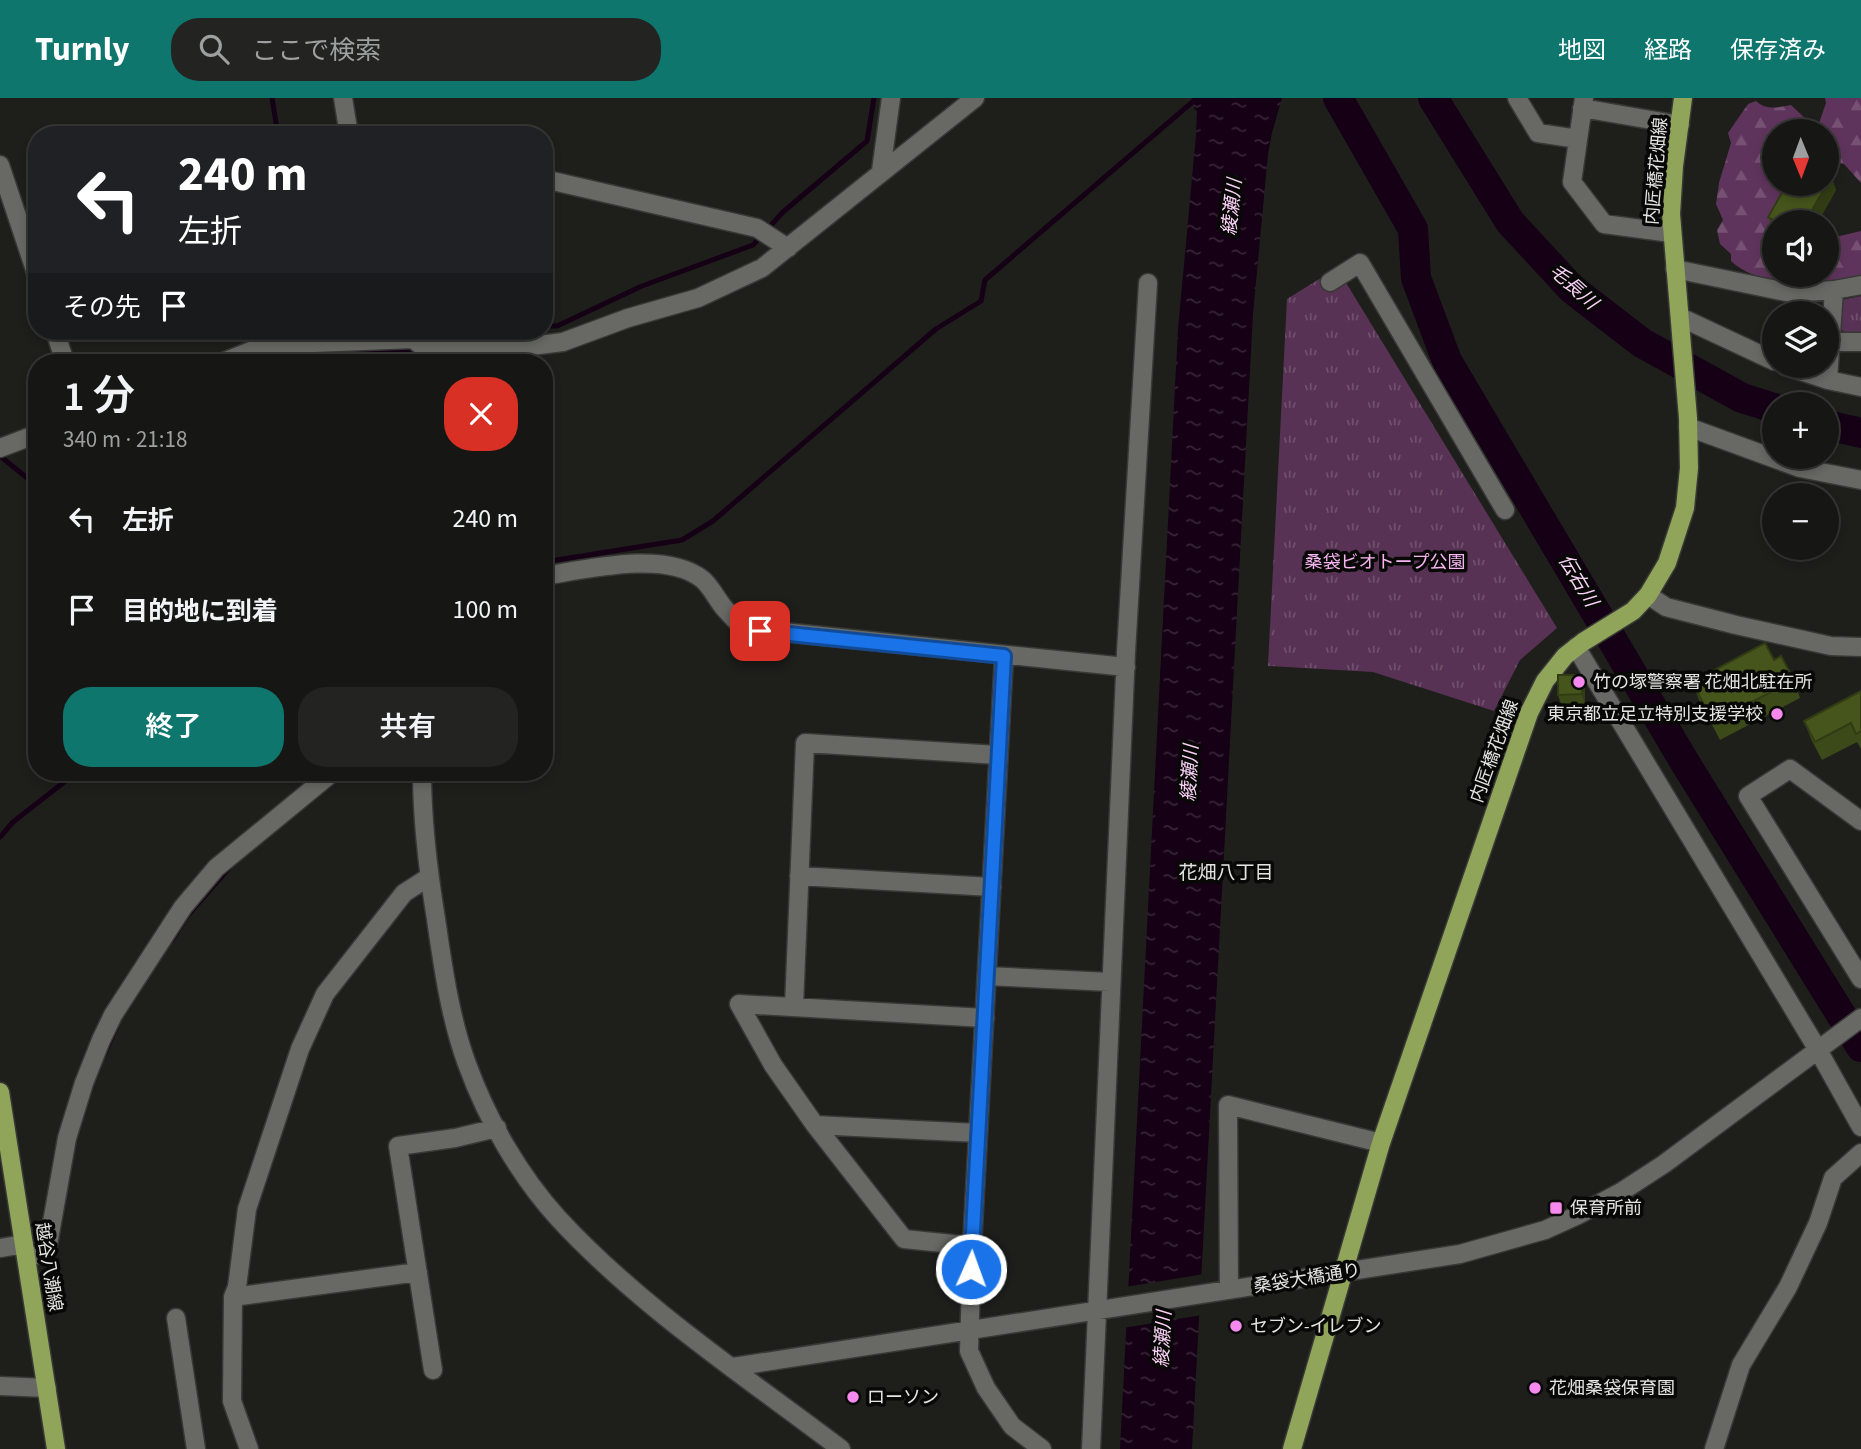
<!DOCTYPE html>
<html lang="ja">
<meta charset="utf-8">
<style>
body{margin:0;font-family:"Source Sans 3","Noto Sans JP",sans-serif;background:#232422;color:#f1f3f6;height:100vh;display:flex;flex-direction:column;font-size:26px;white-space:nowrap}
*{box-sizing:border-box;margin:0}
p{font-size:23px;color:#9e9fa0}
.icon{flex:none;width:38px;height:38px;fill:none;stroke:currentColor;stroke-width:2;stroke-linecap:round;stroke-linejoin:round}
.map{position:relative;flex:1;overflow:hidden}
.panel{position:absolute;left:28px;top:256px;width:525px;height:427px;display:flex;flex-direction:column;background:#161714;border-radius:28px;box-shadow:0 4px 10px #0003,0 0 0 2px #353634}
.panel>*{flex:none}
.top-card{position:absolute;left:28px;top:28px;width:525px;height:214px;border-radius:28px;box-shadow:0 4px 10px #0003,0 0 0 2px #353634;background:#202124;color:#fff;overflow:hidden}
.needle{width:46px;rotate:179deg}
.buttons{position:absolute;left:1762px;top:21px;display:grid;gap:14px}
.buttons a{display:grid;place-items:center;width:77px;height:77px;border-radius:50%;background:#161714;box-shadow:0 4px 10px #0003,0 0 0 2px #353634;font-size:35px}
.pin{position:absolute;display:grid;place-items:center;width:60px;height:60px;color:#fff;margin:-30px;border-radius:14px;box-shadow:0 4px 10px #0006}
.me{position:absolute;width:77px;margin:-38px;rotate:2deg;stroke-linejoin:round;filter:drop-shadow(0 0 5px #0008)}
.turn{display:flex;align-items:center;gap:24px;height:147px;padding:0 35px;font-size:32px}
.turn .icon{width:91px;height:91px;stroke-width:2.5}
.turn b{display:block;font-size:49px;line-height:60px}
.then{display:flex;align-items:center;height:66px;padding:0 35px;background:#0003;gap:14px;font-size:26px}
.round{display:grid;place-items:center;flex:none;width:74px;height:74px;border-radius:28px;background:#232422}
.headline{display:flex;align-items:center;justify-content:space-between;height:119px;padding:0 35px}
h1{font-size:42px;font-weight:600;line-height:52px}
.primary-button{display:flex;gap:14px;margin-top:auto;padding:14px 35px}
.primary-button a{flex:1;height:80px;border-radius:28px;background:#0f766e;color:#fff;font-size:28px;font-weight:600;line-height:80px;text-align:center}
.primary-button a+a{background:#232422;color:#f1f3f6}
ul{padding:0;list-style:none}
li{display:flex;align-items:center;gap:21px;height:91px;padding:0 35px}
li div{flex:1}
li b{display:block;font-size:26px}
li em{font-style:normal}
header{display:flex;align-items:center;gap:42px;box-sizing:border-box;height:98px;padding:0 35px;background:#0f766e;color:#fff}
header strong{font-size:33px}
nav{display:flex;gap:38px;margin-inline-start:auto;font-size:24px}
.search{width:490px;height:63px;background:#232422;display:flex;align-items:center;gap:18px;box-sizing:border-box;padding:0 24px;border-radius:28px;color:#9e9fa0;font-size:26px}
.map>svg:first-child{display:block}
.forest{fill:url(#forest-firs)}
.park{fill:url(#park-tufts)}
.water{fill:url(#water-ripples)}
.pier{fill:#1e1f1b}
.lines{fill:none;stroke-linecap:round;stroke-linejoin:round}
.stream{stroke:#150015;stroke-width:5}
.river{stroke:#150015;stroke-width:30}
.minor-casing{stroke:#383936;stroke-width:21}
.major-casing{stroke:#383936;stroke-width:21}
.minor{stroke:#686964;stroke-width:18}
.major{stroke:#90a45a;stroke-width:18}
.wall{fill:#3c4918}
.shaded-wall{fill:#313c14}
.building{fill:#46551c;stroke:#313c14;stroke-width:2}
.route-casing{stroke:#114b97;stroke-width:18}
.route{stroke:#1a73e8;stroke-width:12}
.poi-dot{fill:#f689ee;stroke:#080907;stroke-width:2.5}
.labels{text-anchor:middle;stroke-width:7;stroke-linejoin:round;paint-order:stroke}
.street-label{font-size:18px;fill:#e4e5e2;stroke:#080907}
.park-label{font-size:18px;fill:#f8b3f2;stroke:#080907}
.poi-label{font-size:18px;fill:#e4e5e2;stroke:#080907;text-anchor:start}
.water-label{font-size:19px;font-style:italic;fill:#fcd2f8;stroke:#080907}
.neighbourhood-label{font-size:19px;fill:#e4e5e2;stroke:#080907}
</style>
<header>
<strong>Turnly</strong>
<div class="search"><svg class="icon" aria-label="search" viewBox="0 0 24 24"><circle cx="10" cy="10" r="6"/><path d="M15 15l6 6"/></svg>ここで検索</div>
<nav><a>地図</a><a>経路</a><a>保存済み</a></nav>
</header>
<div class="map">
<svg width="1861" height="1351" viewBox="0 0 1861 1351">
<defs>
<pattern id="forest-firs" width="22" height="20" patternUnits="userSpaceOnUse" patternTransform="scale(1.75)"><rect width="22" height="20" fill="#5f345c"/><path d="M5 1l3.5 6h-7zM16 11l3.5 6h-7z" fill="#765173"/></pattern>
<pattern id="park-tufts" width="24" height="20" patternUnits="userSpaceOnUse" patternTransform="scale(1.75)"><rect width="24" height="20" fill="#583255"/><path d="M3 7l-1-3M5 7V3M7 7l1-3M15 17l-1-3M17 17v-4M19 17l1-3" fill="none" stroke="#70506d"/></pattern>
<pattern id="water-ripples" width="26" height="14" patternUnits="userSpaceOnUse" patternTransform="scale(1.75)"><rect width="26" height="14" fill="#150015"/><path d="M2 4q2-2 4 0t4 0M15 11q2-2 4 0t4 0" fill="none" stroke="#372537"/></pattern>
</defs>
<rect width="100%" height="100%" fill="#1e1f1b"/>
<path class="forest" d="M1825 0H1861V85L1844 66 1827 64V33H1817V31L1826 5Z
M1756 3C1767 13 1778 9 1791 7L1811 26 1810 33H1774V86H1789L1774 124V177H1827V141L1861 133V181C1822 185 1762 192 1731 163V156L1720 146 1717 132 1723 122 1716 106 1719 85 1731 45 1728 35 1748 6Z"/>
<path class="park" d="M1337 170 1557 530 1520 562 1494 613 1373 574 1268 568 1287 201Z
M1861 198V236L1845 235 1841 231V202Z"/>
<path class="water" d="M1194 0H1282L1272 35 1268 56 1253 216 1192 1351H1120L1178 231 1196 37 1197 13 1194 10Z"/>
<path class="pier" d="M1204 1176 1202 1217 1123 1230 1125 1189Z"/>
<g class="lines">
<path class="stream" d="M272 0 278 37
M544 228H557L642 188 753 147 783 114 867 43 874 0
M256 264 347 254 416 253
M414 264 417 249
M0 358 37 388
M544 464 682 442 713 423 936 231 981 203 985 182 1197 0
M336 681 344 674
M0 739 13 724 77 674
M172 842 188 817 229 770
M103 959 116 930"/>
<path class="river" d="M1338 0 1413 131 1416 180 1447 263 1684 663 1861 949
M1433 0 1510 124 1572 191 1642 245 1742 300 1774 310
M1827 327 1861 335"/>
<g class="minor-casing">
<path id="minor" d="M343 0 349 37
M1517 0 1538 35 1578 41
M1584 0 1572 84 1604 126 1671 135
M1582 10 1680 27
M0 67 37 178
M881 73 891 0
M544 81 757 130 788 150
M1675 171 1791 195 1834 192 1861 187
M1330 184 1360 165 1505 412
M1680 219 1774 263
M55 233 65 264
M1831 244H1861
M223 264 253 252 314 245 413 241 423 249 440 251 515 250 563 244 628 220 698 200 762 170 975 0
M1785 268 1828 282 1861 289
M1828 282 1834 192
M1688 329 1800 370 1861 382
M0 350 37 336
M544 478C587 471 666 452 702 481 711 488 717 502 725 511 731 518 737 524 744 530L1126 569
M1648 497 1666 509 1736 527 1831 548 1861 549
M1576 549 1818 952 1861 1029
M1004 558 972 1148 969 1253 986 1290 1012 1328 1042 1351
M422 674C422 723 428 772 436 821 443 869 450 920 467 966 487 1021 519 1077 558 1120 639 1208 746 1279 841 1351
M1861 723 1790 671 1748 698 1861 881
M799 778 992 789
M987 878 1110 884
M739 906 773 967 815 1027 904 1141 972 1148
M739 906 985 920
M794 908 805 645 998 657
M815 1027 978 1035
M0 1150 24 1146
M26 1159 43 1156 48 1147 67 1040 84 985 101 942 113 917 183 809 216 770 333 674
M1229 1192 1228 1007 1381 1045
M233 1199 418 1174
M176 1220 196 1351
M733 1269 1460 1156 1545 1132 1578 1117 1621 1094 1664 1066 1861 920
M433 1272 398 1048 455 1040 497 1030
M0 1288 47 1290
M249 1351 232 1303 233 1199 237 1189 247 1111 300 951 325 896 404 795 429 779
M1091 1351 1126 554 1148 185
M1714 1351 1741 1267 1788 1189 1818 1125 1833 1080 1861 1055"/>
</g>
<g class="major-casing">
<path id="major" d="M0 994 56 1351
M1292 1351 1381 1045 1529 615 1545 583 1565 558 1583 544 1633 513 1648 497 1667 465 1685 410 1689 370 1688 320 1671 116 1674 68 1683 0"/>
</g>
<use href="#minor" class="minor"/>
<use href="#major" class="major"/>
</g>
<path class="wall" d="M1829 77 1831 78 1836 92 1818 124H1774V134L1773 133 1768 119Z
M1794 582 1800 600 1720 642 1699 602 1692 584Z
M1585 586V606H1561L1558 597Z
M1861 593V651L1857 644 1822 662 1811 641 1804 623Z"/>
<path class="shaded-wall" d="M1827 72 1830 80 1831 78 1836 92 1818 124H1805L1827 86Z
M1582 577 1585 586V606L1582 596Z"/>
<path class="building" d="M1827 76 1831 78 1827 86Z
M1787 86H1827L1805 124H1777L1768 119Z
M1765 545 1774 562 1781 558 1794 582 1713 624 1692 584Z
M1558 577H1582V596L1558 597Z
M1861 593V633L1856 636 1851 625 1815 644 1804 623Z"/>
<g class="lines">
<g class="route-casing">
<path id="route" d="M760 533 1004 558 971 1171"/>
</g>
<use href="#route" class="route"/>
</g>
<g class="poi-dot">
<circle cx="1579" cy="584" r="7"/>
<circle cx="1777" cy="616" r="7"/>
<rect x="1549" y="1103" width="14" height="14" rx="3.5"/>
<circle cx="1236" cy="1228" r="7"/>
<circle cx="1535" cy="1290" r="7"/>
<circle cx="853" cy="1299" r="7"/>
</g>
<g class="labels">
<g class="street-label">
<text transform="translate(1656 73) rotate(-85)" y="6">内匠橋花畑線</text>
<text transform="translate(1494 653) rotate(-70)" y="6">内匠橋花畑線</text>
<text transform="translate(49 1169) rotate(81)" y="6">越谷八潮線</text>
<text transform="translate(1307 1180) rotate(-9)" y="6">桑袋大橋通り</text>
</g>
<g class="park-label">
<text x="1385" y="470">桑袋ビオトープ公園</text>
</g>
<g class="poi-label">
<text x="1593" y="590">竹の塚警察署 花畑北駐在所</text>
<text x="1763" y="622" text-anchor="end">東京都立足立特別支援学校</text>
<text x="1570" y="1116">保育所前</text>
<text x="1250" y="1234">セブン-イレブン</text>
<text x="1549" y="1296">花畑桑袋保育園</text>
<text x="867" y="1305">ローソン</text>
</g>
<g class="water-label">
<text transform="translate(1231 109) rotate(-84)" y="7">綾瀬川</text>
<text transform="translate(1574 188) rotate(42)" y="7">毛長川</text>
<text transform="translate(1579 482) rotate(59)" y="7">伝右川</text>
<text transform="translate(1189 675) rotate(-87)" y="7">綾瀬川</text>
<text transform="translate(1162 1241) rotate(-87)" y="7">綾瀬川</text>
</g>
<g class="neighbourhood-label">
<text x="1226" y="781">花畑八丁目</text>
</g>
</g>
</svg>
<div class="buttons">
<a><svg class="needle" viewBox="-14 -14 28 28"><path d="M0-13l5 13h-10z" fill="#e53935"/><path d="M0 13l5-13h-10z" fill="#9e9fa0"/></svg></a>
<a><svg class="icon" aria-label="sound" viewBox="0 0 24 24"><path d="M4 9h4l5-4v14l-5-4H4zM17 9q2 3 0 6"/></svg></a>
<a><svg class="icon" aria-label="layers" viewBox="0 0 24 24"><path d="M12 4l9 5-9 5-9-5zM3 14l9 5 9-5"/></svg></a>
<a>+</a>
<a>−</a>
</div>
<div class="pin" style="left:760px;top:533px;background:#d93025"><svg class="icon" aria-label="arrive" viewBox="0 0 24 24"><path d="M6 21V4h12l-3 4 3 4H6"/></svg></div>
<svg class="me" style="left:971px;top:1171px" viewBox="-20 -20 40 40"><circle r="17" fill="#1a73e8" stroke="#fff" stroke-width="3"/><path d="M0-11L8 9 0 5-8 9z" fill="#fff"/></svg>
<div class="top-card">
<div class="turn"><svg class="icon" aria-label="left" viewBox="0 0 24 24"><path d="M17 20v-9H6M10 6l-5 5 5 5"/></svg><div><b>240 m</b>左折</div></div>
<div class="then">その先<svg class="icon" aria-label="arrive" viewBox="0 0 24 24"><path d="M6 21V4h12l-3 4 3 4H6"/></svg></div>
</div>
<section class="panel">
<div class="headline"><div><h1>1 分</h1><p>340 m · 21:18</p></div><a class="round" style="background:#d93025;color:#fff"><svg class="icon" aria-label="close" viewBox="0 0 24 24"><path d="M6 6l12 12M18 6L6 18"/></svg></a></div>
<ul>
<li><svg class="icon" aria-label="left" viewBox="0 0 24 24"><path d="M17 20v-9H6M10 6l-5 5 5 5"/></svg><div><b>左折</b></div><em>240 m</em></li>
<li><svg class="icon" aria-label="arrive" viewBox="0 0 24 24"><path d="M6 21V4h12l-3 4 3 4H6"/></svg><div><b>目的地に到着</b></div><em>100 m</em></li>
</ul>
<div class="primary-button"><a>終了</a><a>共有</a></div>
</section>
</div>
